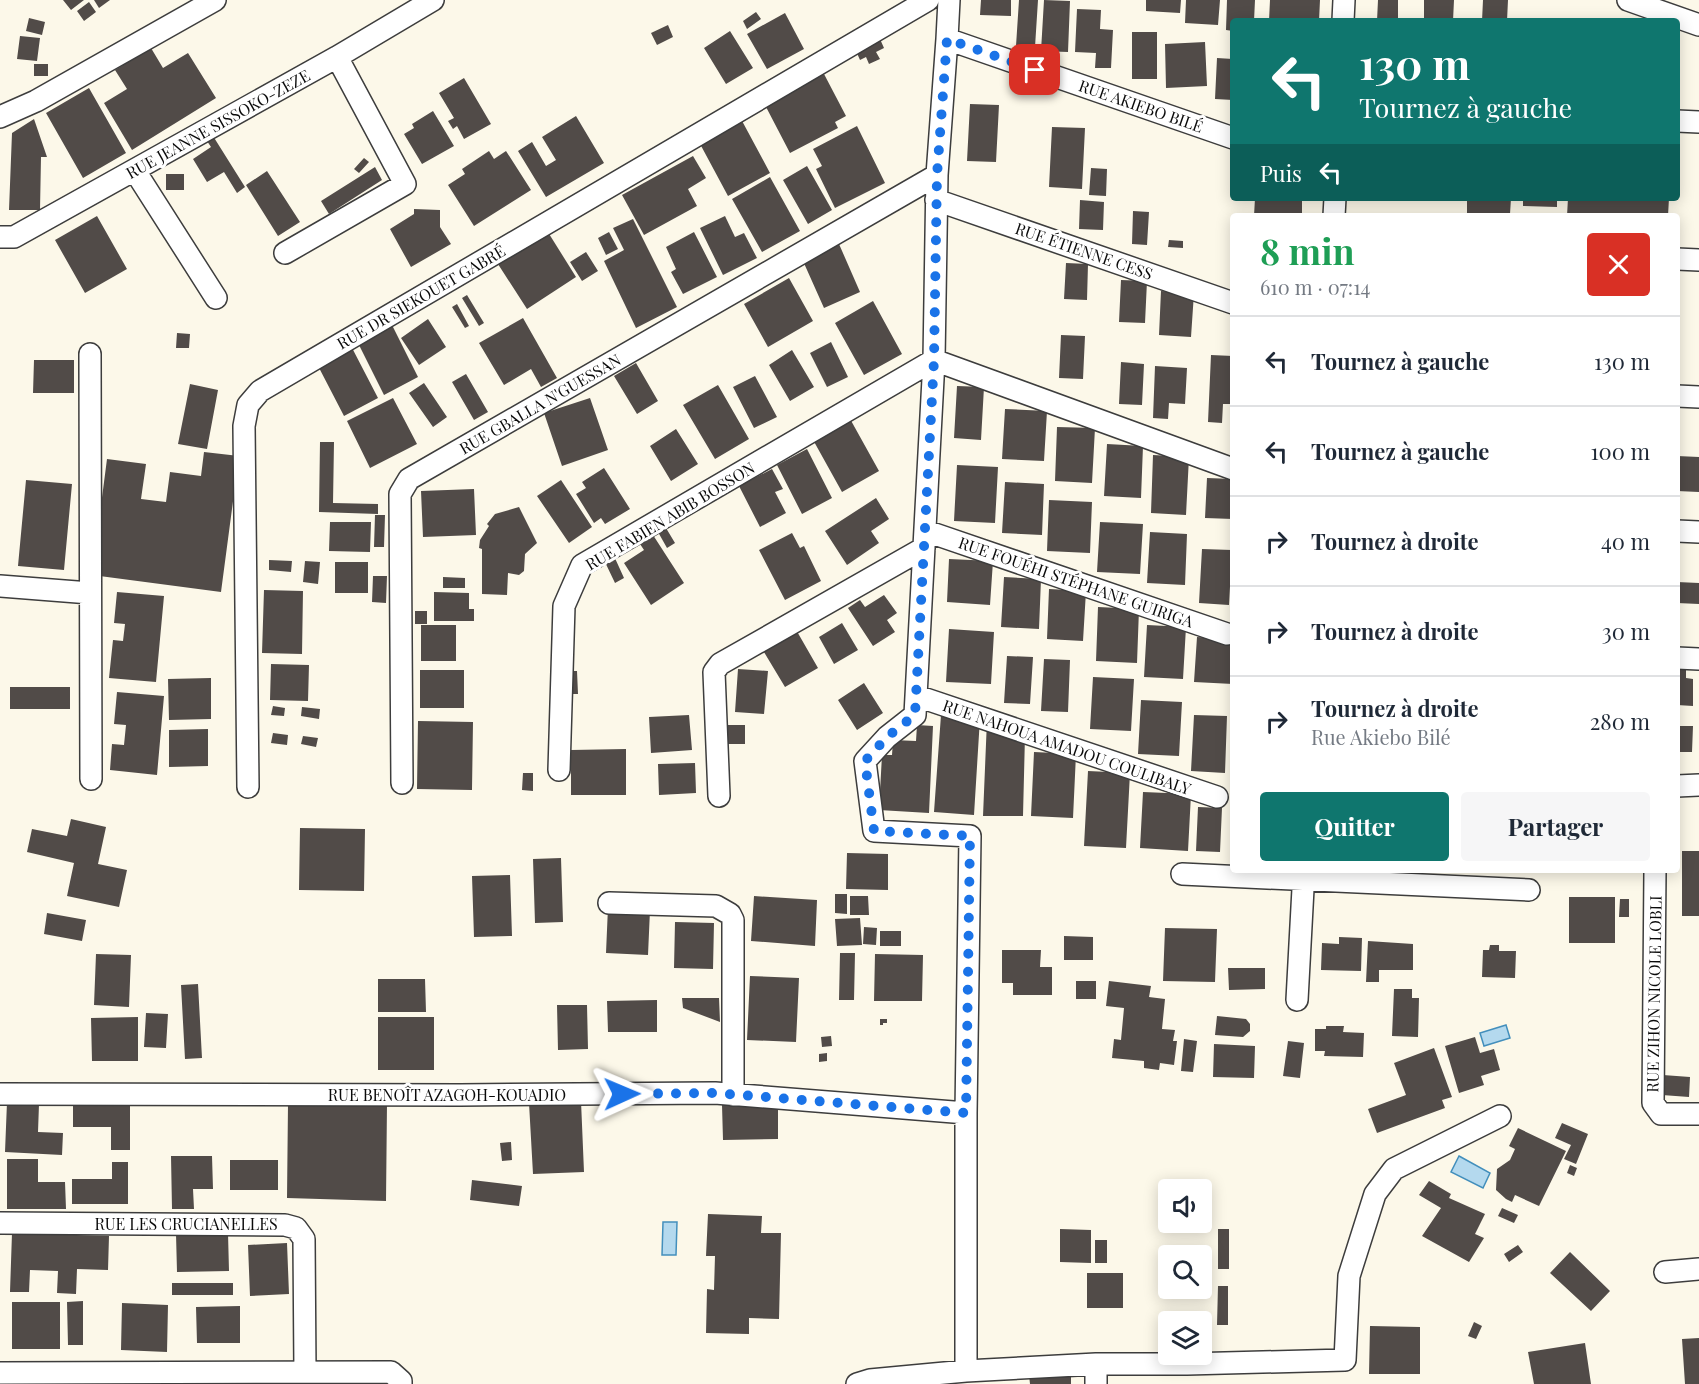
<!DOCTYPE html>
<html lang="fr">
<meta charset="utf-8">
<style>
body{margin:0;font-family:"Playfair Display",serif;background:#f6f6f7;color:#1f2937;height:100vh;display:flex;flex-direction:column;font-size:22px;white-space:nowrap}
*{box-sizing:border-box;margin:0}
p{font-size:20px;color:#747a83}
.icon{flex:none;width:33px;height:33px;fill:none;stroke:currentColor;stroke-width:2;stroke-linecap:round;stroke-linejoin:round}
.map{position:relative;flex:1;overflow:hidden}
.sheet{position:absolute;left:1230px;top:213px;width:450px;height:660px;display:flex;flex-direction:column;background:#fff;border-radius:6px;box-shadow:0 3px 15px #0003}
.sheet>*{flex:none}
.top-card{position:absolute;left:1230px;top:18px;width:450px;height:183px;border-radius:6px;box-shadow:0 3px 15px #0003;background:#0f766e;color:#fff;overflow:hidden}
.controls{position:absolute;left:1158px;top:1179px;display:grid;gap:12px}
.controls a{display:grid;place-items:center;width:54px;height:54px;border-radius:6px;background:#fff;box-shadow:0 3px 15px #0003;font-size:30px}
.pin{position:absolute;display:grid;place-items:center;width:51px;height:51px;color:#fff;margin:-26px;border-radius:12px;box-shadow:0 3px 9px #0006}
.me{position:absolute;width:66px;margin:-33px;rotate:89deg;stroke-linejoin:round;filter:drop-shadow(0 0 4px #0008)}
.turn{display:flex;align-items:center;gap:21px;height:126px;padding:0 30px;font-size:27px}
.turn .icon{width:78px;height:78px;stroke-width:2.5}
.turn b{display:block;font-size:42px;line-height:51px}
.then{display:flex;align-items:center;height:57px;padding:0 30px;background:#0003;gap:12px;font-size:22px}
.round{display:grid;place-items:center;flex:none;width:63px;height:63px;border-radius:6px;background:#f6f6f7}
.headline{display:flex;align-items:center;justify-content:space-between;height:102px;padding:0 30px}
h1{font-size:36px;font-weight:700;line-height:45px;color:#1e9e55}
.action{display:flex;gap:12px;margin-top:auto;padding:12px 30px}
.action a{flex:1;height:69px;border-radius:6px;background:#0f766e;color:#fff;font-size:24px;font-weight:700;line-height:69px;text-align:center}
.action a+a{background:#f6f6f7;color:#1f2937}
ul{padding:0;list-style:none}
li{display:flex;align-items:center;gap:18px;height:90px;padding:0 30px;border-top:2px solid #e0e1e3}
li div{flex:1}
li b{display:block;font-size:22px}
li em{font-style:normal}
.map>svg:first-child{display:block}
.water{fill:#b4d9ee;stroke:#438fbc;stroke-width:1.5}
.building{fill:#514b48}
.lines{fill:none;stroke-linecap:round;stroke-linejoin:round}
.street-casing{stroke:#3d3d3d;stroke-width:24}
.street{stroke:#fff;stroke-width:21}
.route{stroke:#1a73e8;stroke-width:10;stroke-dasharray:0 18}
.labels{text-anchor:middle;stroke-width:6;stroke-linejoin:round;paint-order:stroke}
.street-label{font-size:16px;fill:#0a0a0a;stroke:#fff}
</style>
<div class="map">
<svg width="1699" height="1384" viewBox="0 0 1699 1384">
<rect width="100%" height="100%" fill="#fcf8e9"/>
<path class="water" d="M1506 1025 1510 1038 1484 1046 1480 1033Z
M1459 1156 1490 1173 1483 1188 1451 1172Z
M663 1222H677L676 1255H662Z"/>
<path class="building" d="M63 0H84L71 10Z
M94 0H110L99 8Z
M981 0H1011V16L980 15Z
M1019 0H1038L1035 47 1016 46Z
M1044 0 1070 1 1068 52 1041 51Z
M1146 0H1181L1180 13 1146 11Z
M1186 0H1220L1218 25 1185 23Z
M1227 0H1255L1254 21H1233V31L1226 30Z
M1270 0H1320L1319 21H1269Z
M1378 0H1398V21H1377Z
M1424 0H1454L1453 21H1424Z
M1483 0H1508L1507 21H1482Z
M89 2 96 12 84 21 77 11Z
M1077 9 1101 10 1100 29 1113 30 1111 68H1095L1096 53 1075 52Z
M756 12 761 19 747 29 743 21Z
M785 13 804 49 767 69 747 34Z
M29 18 45 22 42 35 26 31Z
M668 25 673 37 657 45 651 33Z
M730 31 753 68 726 84 704 48Z
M1132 32H1157V79H1132Z
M20 36 40 38 37 61 17 59Z
M880 39 884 48 876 52 880 59 869 64 866 57 860 60 856 51Z
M1205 42 1207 86 1166 88 1165 44Z
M151 48 163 68 188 53 216 98 132 150 104 103 127 89 115 70Z
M1217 58 1233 59V100L1215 99Z
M34 64H48V76H34Z
M824 74 846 116 835 122 838 128 790 153 765 105Z
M464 78 491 124 464 139 457 126 453 129 448 121 454 118 439 93Z
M89 88 126 153 83 178 46 113Z
M970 104 999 105 996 162 967 161Z
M433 111 454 146 422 164 404 134 414 128 412 124Z
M576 116 604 163 546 197 518 151 532 142 546 166 556 160 542 137Z
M34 119 47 157H41L40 210H9L12 133Z
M741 119 770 173 728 196 699 142Z
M857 126 885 183 835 208 816 169 822 166 813 149Z
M1052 127 1085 128 1082 189 1049 187Z
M213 136 245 187 237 193 224 172 207 182 193 159 211 147 207 141Z
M489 151 494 159 506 151 531 190 474 226 448 185 465 174 462 169Z
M693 156 706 178 688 189 697 206 644 235 622 195Z
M364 158 369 162 359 173 354 169Z
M807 166 832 210 808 224 783 180Z
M375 167 382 180 329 214 321 201Z
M1091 168 1107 169 1106 196 1089 195Z
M267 171 300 222 278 236 246 185Z
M166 174H184V190H166Z
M770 177 800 231 762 252 732 199Z
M1255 198H1302V216H1254Z
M1467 198H1511L1510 214 1467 213Z
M1523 198H1557V207L1523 206Z
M1568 198H1669L1668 216H1567Z
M1080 200 1104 202 1103 230 1079 229Z
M414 209 440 210V227L451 244 411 267 390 229 414 214Z
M1133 211 1149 212 1147 245 1132 244Z
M97 216 127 269 85 293 55 240Z
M725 216 735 237 744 233 757 258 723 275 700 228Z
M633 219 677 307 636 328 604 261 624 250 613 228Z
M546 229 576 277 527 309 496 261Z
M609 232 618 249 606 255 598 238Z
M694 232 717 277 683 294 671 272 676 269 666 247Z
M1169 240 1183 241V248L1168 247Z
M839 244 860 292 824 308 803 261Z
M586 252 598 271 582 281 570 262Z
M1066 263 1088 264 1087 300 1064 299Z
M789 278 813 321 768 347 744 304Z
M1121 280 1147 281 1145 323 1119 322Z
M1161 291 1194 293 1191 337 1159 335Z
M467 295 484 323 479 326 462 298Z
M873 301 902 354 864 375 835 323Z
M457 304 469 326 465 328 452 307Z
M523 318 557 378 541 387 531 369 504 385 479 343Z
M428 319 446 347 419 365 401 338Z
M391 323 418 377 384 395 357 341Z
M177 333 190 334 189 348H176Z
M1061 335 1085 336 1083 379 1059 378Z
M831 342 848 377 827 387 810 353Z
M350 344 378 398 344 416 316 362Z
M792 350 814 387 790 401 769 365Z
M1211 355 1233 356 1232 404H1223L1222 423 1208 422Z
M34 360H74V393H33Z
M1121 362 1144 364 1142 405 1119 404Z
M636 363 658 401 637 414 614 376Z
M1155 366 1187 368 1185 404 1169 403 1168 419 1153 418Z
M466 374 488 412 474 420 452 382Z
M755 376 777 417 754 428 733 387Z
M424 383 447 417 433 427 409 393Z
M190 384 218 390 207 449 178 444Z
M718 385 749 439 715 459 683 405Z
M957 386 984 387 981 440 954 438Z
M393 398 417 444 370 468 347 421Z
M590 398 608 450 562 466 544 413Z
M1005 409 1047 411 1044 461 1002 459Z
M849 417 879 471 842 492 812 438Z
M1057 427 1095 428 1092 483 1055 481Z
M676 429 698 464 671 481 650 446Z
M320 442H334L333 503 378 504V514L319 512Z
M1107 444 1143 446 1141 498 1104 496Z
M807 449 832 498 802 514 777 465Z
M204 452 239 456 221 592 92 575 107 459 146 464 141 499 166 502 170 472 201 476Z
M1153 455 1189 457 1186 515 1151 513Z
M1677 456 1699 457V492L1677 491Z
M957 465 998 467 995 523 954 521Z
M604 468 630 509 605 524 601 518 594 523 576 494 586 488 582 482Z
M772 469 783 489 775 492 786 513 760 527 739 486Z
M1207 478 1233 479V519L1205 518Z
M26 480 72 484 64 570 18 566Z
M561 480 592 527 569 543 537 496Z
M1005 482 1044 484 1042 535 1002 533Z
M474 489 476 535 423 537 421 491Z
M876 498 889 519 871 531 879 543 847 565 825 531Z
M1049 500 1092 502 1090 553 1047 551Z
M519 507 537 543 525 554 524 571 519 575 508 573 507 595 482 594V549L479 548 480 540 489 526 487 524 495 514Z
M375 515H385L384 547H374Z
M330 522H371L370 552 329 551Z
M1100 522 1143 524 1140 574 1097 572Z
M666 528 675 543 667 548 658 532Z
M1150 532 1187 534 1185 585 1147 583Z
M792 533 800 548 804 546 821 581 785 600 759 550Z
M653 535 684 583 651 605 624 563 644 550 640 544Z
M1202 549 1232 550 1229 605 1199 603Z
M614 556 624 578 615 583 604 560Z
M949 559 993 561 990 605 947 602Z
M269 560 292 561 291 572 269 570Z
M305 561 320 562 318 584 303 582Z
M335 562H368V593H335Z
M373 576H387L386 603 372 602Z
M443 577 465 578V588H443Z
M1004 577 1041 579 1039 629 1001 627Z
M1677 582 1699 583V604L1677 603Z
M1049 589 1086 591 1083 641 1047 639Z
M264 590 303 591 302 654 262 653Z
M117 592 164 596 156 682 109 678 113 640 123 641 125 624 114 623Z
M434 592 469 593V609H474V621H434Z
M884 595 897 613 887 620 895 632 873 646 848 608 860 600 865 607Z
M1098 607 1139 609 1137 663 1096 661Z
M415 611H427V624H415Z
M842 623 858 650 834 664 819 637Z
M421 625H456V661H421Z
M1147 625 1186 627 1183 679 1144 677Z
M795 628 818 668 785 687 761 647Z
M949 629 994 632 991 684 946 682Z
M1197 637 1233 639V684L1194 682Z
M1007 656 1033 657 1030 704 1004 703Z
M1044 659 1070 660 1068 712 1041 711Z
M271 664 309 665 308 701 270 700Z
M1677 668H1686V678L1693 679V706L1677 705Z
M738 669 768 671 764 714 735 712Z
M420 670H464V708H420Z
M568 671H577L578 694H569Z
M1093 677 1134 679 1131 731 1090 729Z
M211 678V719L169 720 168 679Z
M864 683 883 713 857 730 838 700Z
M10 687H70V709H10Z
M117 692 164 696 157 775 110 770 112 744 124 745 126 725 114 724Z
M1141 700 1182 702 1179 756 1138 754Z
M273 706 285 708 284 716 271 715Z
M302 707 320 709 319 719 301 716Z
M689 715 692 750 651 753 649 717Z
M941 715 980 718 974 815 934 812Z
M1194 715 1227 716 1225 773 1191 771Z
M987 720 1025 735 1023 816H983Z
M418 721 473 722 472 790 417 789Z
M725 725H745V744H724Z
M917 725 933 726 929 813 879 810 882 755H892L893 740 916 741Z
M1677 726H1693L1692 752H1677Z
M208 729V766L169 767V730Z
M273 733 288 735 287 745 271 743Z
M303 736 318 738 316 747 301 744Z
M626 749V795H571V750Z
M1034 752 1076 754 1073 818 1031 816Z
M695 763 696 793 659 795 658 764Z
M1088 771 1130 773 1126 848 1084 846Z
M523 773H533V791L522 790Z
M1143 792 1191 794 1188 851 1140 848Z
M1231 793H1233V825L1230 824Z
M1198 807 1222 808 1220 852 1196 851Z
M71 819 106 827 98 864 127 870 119 907 67 896 74 863 27 852 32 829 67 836Z
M300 828 365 829 364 891 299 890Z
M1682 851H1699V916H1682Z
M847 853 888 854V890L846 889Z
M561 858 563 922 535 923 533 859Z
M510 875 512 936 474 937 472 876Z
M835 894H847V914L835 913Z
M754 896 817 900 815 946 751 941Z
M850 896H868L869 915H850Z
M1569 897H1615V943H1569Z
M1620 899H1629V917H1619Z
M608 907 650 910 648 955 606 953Z
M47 913 86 920 82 941 44 934Z
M860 918 862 945 837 946 835 919Z
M675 922 714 923 713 969 674 968Z
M864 927 877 928 876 945 863 944Z
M1165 928 1217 929 1215 982 1163 981Z
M880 931H901V946H880Z
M1064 936 1093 937V960H1064Z
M1339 937 1362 938 1361 971 1321 970 1322 943 1339 944Z
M1368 941 1413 944V970H1379V982H1366Z
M1490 945H1499V951H1516L1515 978 1482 977 1483 950H1489Z
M1002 950H1041L1040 967H1052V995H1013V983H1002Z
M840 953H855L854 1000H839Z
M96 954 131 955 129 1007 94 1005Z
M875 954 923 955 922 1001H874Z
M1228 968H1265V989L1229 990Z
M750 976 799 978 796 1042 747 1040Z
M378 979H425L426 1012H378Z
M1076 981H1096V999H1076Z
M1109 981 1151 986 1149 997 1165 999 1162 1029 1175 1030 1173 1041H1177L1174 1065 1160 1063 1159 1070 1144 1068V1061L1112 1058 1114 1039 1121 1040 1124 1008 1106 1006Z
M198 984 202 1058 185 1059 181 985Z
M1394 989H1412V998H1419L1418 1037 1392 1036Z
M682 998H719L720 1022 683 1008Z
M657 1000V1032H608L607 1001Z
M557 1005H587L588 1049 558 1050Z
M146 1013 168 1014 166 1048 144 1047Z
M1217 1016 1246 1019 1250 1024V1031L1243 1037 1215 1035Z
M138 1017V1061H92L91 1018Z
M378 1017H434V1070H378Z
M880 1019H887V1023H883V1025H880Z
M1326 1026H1344L1343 1032 1364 1033 1363 1057 1324 1056 1325 1051H1315V1029H1326Z
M831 1036 832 1046 822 1047 821 1037Z
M1475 1037 1480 1053 1494 1049 1500 1070 1481 1076 1484 1085 1459 1093 1445 1046Z
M1184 1039 1197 1041 1193 1072 1181 1071Z
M1288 1041 1304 1043 1300 1078 1283 1076Z
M1214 1044 1255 1046 1254 1078 1213 1077Z
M1434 1048 1452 1097 1442 1100 1445 1108 1377 1133 1368 1109 1406 1095 1394 1063Z
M827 1053V1061L819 1062V1054Z
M1663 1075 1690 1077 1689 1097 1662 1095Z
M581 1101 584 1172 533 1174 529 1103Z
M7 1102 39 1104 38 1132 63 1133 62 1155 5 1152Z
M387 1103 386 1201 287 1198 288 1104Z
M130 1104V1150H111V1127H73V1105Z
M722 1105H778V1139L723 1140Z
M1562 1123 1588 1134 1576 1164 1564 1159 1571 1145 1555 1138Z
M1518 1128 1566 1151 1539 1206 1515 1195 1512 1202 1506 1199 1496 1190 1497 1169 1510 1160 1515 1149 1509 1146Z
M511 1142 512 1160 502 1161 500 1143Z
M171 1156H212L213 1189H193L194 1209H172Z
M7 1159H38V1182H65L66 1209H7Z
M230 1160H278V1190H230Z
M112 1162H128V1204H72V1179H112Z
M1570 1165 1577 1168 1574 1176 1567 1173Z
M472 1180 522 1186 519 1206 470 1200Z
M1429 1181 1451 1194 1449 1198 1485 1214 1475 1234 1484 1238 1469 1262 1422 1236 1441 1208 1419 1195Z
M1502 1208 1518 1215 1514 1223 1498 1216Z
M708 1214 762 1216 761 1233H781L779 1319 749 1318V1334L706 1333 707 1289 714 1290 715 1256H706Z
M1060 1229 1091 1230V1263L1060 1262Z
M1218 1229H1229V1269H1218Z
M12 1233 109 1236 108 1270 77 1269 76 1294 57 1293 58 1271 30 1270 29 1292H10Z
M228 1233 229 1271 177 1272 176 1234Z
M1095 1240H1107V1263H1095Z
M287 1243 289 1294 250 1296 248 1245Z
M1518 1245 1523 1252 1509 1262 1504 1254Z
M1570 1252 1610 1291 1591 1311 1550 1273Z
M1087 1273H1123V1308H1087Z
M172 1283H233V1295H172Z
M1218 1286H1228V1325H1217Z
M83 1301V1345H68L67 1302Z
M12 1302H60V1349H12Z
M122 1303 168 1305 167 1352 121 1350Z
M240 1306V1343H197L196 1307Z
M1474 1322 1482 1326 1476 1339 1468 1336Z
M1370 1326 1420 1327V1374H1369Z
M1699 1338V1384H1685L1682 1339Z
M1585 1343 1591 1384H1534L1528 1352Z
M1071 1374V1384H1030L1029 1375Z"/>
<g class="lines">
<g class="street-casing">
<path id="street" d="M949 0 947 39 937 175 934 360 915 715 887 737 865 761 874 831 970 836 966 1113V1371
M1628 0 1699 25
M1343 21 1344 0
M947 39 1233 138
M0 117 36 101 215 0
M1677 121 1699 122
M135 171 216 298
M936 200 1233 303
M1334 216 1335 198
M0 237H14L337 57 433 0
M285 253 405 184 337 57
M1677 259 1699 260
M90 354 91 779
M1677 396 1699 397
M926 531 1227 634
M1677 531 1699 532
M0 586 90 593
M1677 658 1699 659
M917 696 1217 797
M559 770 564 606 582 565 934 360 1233 469
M402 783 400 494 409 479 937 175
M1677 786 1699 785
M248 787 244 426 248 405 260 391 928 0
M719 796 714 672 720 664 924 548
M1655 870 1653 1103 1661 1114H1699
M1182 874 1529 890
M609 903 716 906 730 914 733 920V1095
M1297 1000 1304 870
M0 1094 460 1095 715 1093 966 1113
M0 1223 285 1225 296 1228 304 1239 305 1372
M1665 1272 1699 1269
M1096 1364V1384
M0 1373 391 1372 401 1381V1384
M857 1384 870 1380 966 1371 1096 1364H1187L1345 1360 1349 1276 1375 1194 1394 1169 1500 1116"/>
</g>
<use href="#street" class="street"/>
</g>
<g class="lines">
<path class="route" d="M622 1094 715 1093 966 1113 970 836 874 831 865 761 887 737 915 715 934 360 937 175 947 39 1035 70"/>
</g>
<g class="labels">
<g class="street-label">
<text transform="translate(1141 106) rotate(19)" y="6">RUE AKIEBO BILÉ</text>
<text transform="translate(218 124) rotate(-29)" y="6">RUE JEANNE SISSOKO-ZEZE</text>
<text transform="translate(1084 251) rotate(19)" y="6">RUE ÉTIENNE CESS</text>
<text transform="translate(421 297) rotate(-30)" y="6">RUE DR SIEKOUET GABRÉ</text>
<text transform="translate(540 404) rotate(-30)" y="6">RUE GBALLA N'GUESSAN</text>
<text transform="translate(670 516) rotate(-31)" y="6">RUE FABIEN ABIB BOSSON</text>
<text transform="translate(1076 582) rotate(19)" y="6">RUE FOUÉHI STÉPHANE GUIRIGA</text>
<text transform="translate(1067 747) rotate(19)" y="6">RUE NAHOUA AMADOU COULIBALY</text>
<text transform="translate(1654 994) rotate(-89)" y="6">RUE ZIHON NICOLE LOBLI</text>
<text x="447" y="1101">RUE BENOÎT AZAGOH-KOUADIO</text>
<text x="186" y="1230">RUE LES CRUCIANELLES</text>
</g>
</g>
</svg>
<div class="controls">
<a><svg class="icon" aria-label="sound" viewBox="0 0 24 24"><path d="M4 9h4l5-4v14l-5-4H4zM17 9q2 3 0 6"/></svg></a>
<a><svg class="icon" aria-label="search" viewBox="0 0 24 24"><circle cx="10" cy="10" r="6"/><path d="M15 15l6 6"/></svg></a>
<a><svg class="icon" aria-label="layers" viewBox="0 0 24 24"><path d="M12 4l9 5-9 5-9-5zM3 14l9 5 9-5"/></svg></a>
</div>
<div class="pin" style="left:1035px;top:70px;background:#d93025"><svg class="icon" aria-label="arrive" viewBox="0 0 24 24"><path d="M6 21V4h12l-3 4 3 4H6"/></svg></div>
<svg class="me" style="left:622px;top:1094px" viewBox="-20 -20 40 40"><path d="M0-17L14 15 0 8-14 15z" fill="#1a73e8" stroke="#fff" stroke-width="4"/></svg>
<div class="top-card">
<div class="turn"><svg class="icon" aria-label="left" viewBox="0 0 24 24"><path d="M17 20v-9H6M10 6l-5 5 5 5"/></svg><div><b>130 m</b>Tournez à gauche</div></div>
<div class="then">Puis<svg class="icon" aria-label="left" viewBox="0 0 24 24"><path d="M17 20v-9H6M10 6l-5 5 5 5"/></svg></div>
</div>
<section class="sheet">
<div class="headline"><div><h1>8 min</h1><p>610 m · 07:14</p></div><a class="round" style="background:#d93025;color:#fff"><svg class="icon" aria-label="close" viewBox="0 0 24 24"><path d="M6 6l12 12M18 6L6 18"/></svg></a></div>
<ul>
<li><svg class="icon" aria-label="left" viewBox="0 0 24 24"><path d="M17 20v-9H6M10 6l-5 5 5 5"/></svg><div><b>Tournez à gauche</b></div><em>130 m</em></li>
<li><svg class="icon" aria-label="left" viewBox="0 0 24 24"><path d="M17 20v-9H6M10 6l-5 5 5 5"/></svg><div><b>Tournez à gauche</b></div><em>100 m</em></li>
<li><svg class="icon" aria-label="right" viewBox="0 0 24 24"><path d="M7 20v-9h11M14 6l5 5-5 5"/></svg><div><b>Tournez à droite</b></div><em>40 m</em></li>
<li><svg class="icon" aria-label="right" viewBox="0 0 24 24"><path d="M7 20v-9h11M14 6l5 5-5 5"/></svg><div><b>Tournez à droite</b></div><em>30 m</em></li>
<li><svg class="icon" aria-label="right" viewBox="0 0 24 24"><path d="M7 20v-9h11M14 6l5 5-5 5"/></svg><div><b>Tournez à droite</b><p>Rue Akiebo Bilé</p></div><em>280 m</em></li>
</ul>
<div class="action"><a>Quitter</a><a>Partager</a></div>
</section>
</div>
